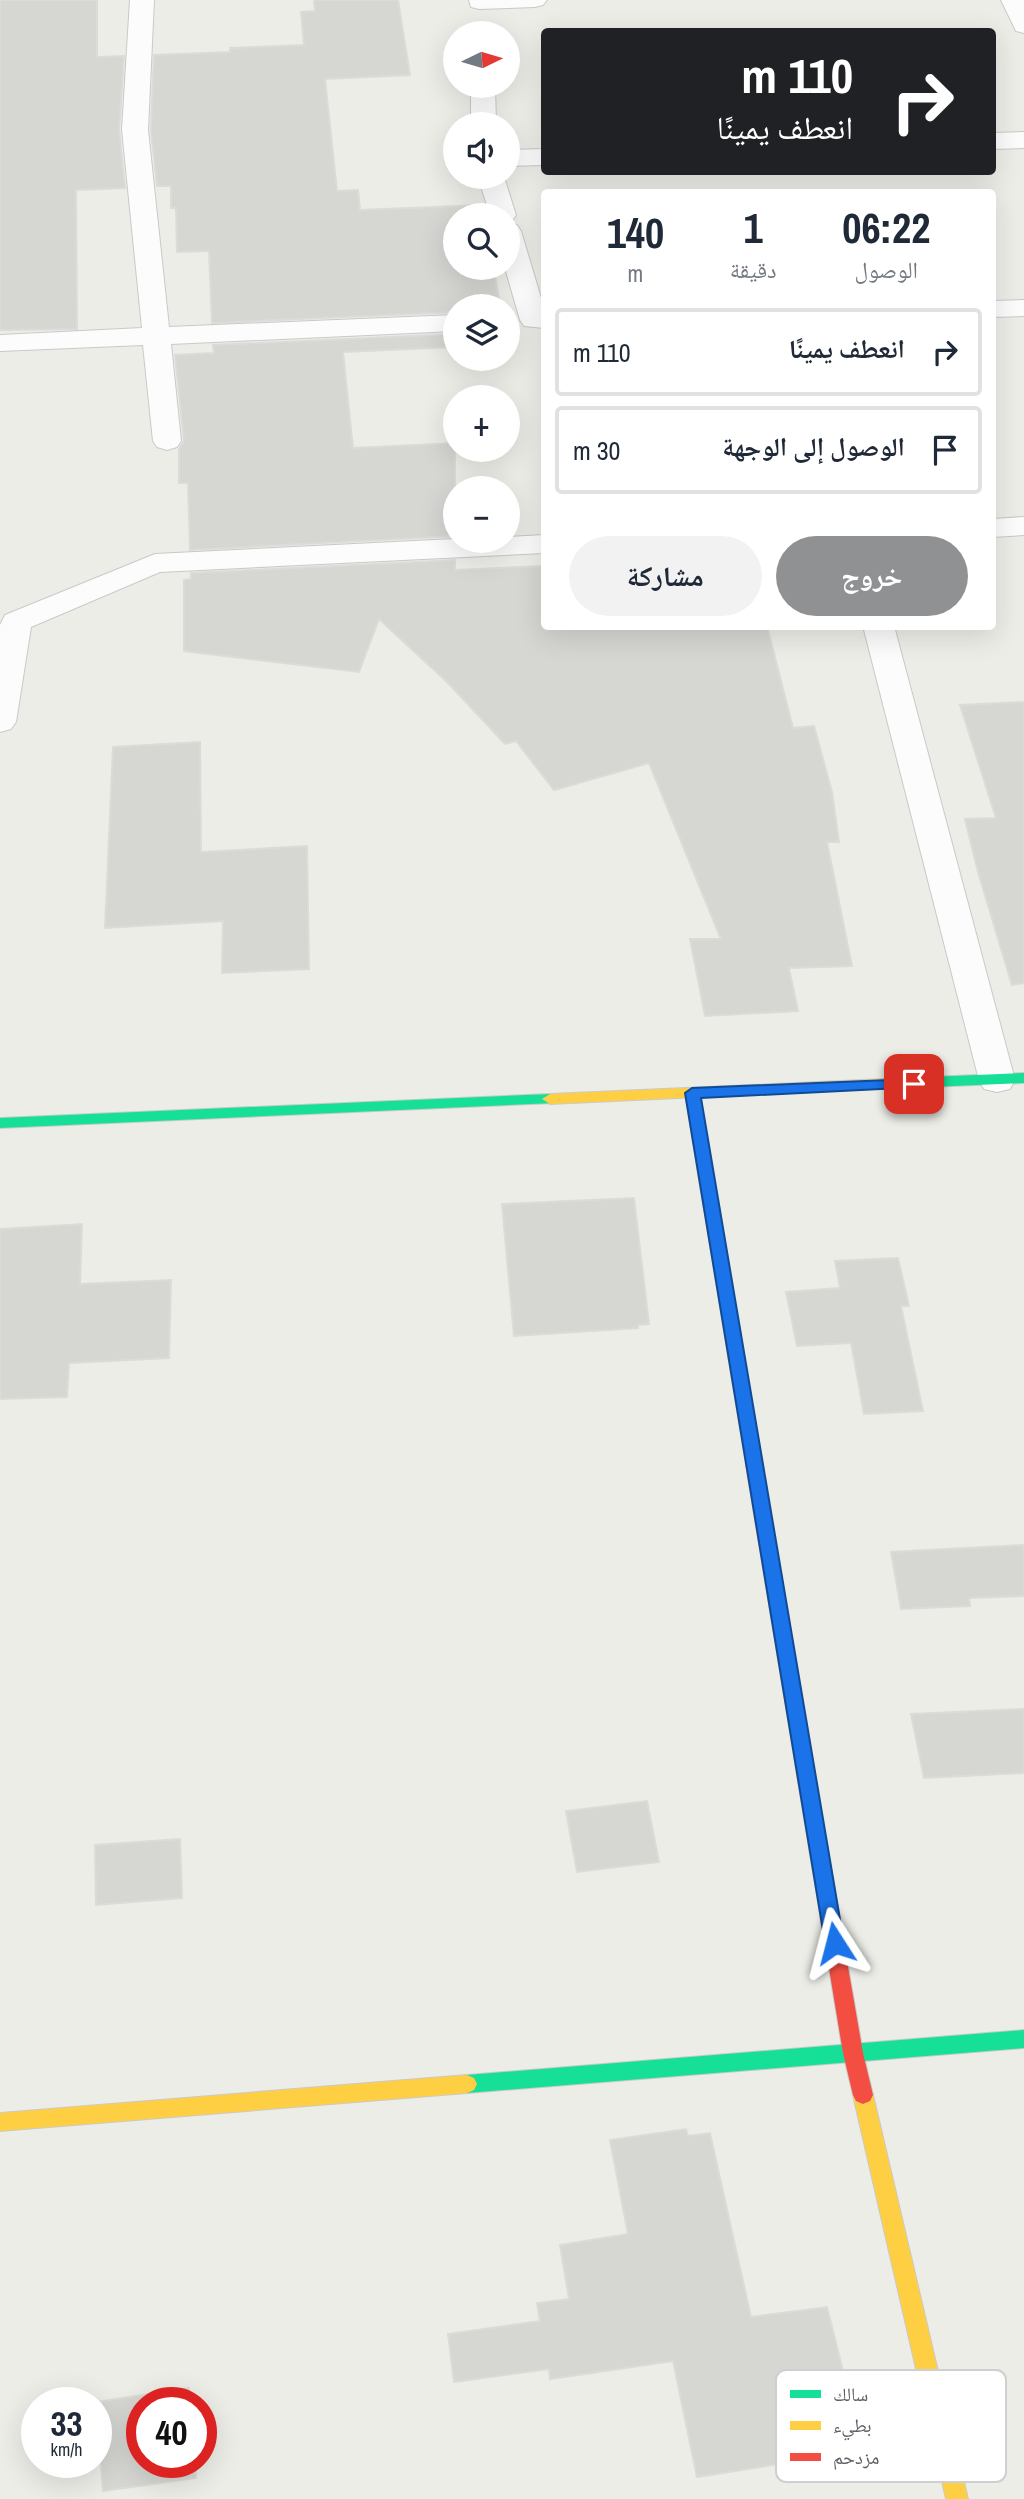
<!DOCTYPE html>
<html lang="ar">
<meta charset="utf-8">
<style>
body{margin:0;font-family:"Archivo Narrow","Noto Naskh Arabic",sans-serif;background:#f2f2f3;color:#1f2937;direction:rtl;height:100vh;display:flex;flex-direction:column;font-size:26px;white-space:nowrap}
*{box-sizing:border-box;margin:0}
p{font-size:23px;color:#747a83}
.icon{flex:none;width:38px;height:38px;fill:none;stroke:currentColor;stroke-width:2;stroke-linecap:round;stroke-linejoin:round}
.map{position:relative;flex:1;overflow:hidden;direction:ltr}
.details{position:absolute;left:541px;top:189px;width:455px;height:441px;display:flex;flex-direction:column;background:#fff;border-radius:7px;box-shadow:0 7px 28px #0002;direction:rtl}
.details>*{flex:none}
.top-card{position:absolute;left:541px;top:28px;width:455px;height:147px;border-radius:7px;box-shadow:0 7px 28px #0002;direction:rtl;background:#202124;color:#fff;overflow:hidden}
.needle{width:46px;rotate:85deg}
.controls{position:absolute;left:443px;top:21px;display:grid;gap:14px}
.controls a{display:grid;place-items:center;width:77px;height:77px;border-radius:50%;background:#fff;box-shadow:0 7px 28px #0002;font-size:35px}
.speed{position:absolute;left:21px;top:2387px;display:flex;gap:14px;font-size:35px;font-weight:700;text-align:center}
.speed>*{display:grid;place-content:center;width:91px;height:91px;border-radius:50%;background:#fff;box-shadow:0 7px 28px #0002;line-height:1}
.speed small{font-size:18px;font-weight:400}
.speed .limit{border:10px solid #d22;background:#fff;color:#111}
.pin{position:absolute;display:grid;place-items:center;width:60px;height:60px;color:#fff;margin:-30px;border-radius:14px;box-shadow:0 4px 10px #0006}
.me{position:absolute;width:77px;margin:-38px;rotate:351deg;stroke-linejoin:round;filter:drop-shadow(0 0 5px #0008)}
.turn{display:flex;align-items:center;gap:24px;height:147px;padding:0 28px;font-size:32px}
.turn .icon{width:91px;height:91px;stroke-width:2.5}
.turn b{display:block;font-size:49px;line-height:60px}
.eta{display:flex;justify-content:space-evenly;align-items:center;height:119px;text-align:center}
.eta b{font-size:42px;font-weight:700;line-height:49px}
.primary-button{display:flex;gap:14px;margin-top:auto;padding:14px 28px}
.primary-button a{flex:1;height:80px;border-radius:42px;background:#8f9193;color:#fff;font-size:28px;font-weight:700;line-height:80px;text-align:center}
.primary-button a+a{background:#f2f2f3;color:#1f2937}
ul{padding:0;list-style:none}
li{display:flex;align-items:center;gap:21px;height:88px;margin:0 14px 10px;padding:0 14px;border:4px solid #e0e1e3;border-radius:7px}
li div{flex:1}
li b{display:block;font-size:26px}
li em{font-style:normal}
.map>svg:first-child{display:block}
.building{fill:#d6d6d3;stroke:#dcdbd7;stroke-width:2}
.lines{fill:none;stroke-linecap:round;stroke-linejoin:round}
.street-casing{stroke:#c9c9c9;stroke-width:2}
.fast-casing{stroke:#cacaca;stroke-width:2}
.slow-casing{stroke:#cacaca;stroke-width:2}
.jam-casing{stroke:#cacaca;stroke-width:2}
.street{fill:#fcfcfc;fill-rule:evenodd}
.fast{fill:#16e098;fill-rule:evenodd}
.slow{fill:#ffcf43;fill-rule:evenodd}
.jam{fill:#f24e42;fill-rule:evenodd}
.route{fill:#1a73e8;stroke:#114b97;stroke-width:2}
.key{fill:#fff;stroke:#cecfd1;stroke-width:2}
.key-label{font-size:19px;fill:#5d6065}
</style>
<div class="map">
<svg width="1024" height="2499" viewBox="0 0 1024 2499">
<rect width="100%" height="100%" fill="#edede8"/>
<path class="building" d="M0 0H97V57L124 56 119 130 125 188 76 190 77 329 0 330Z
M314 0H398L410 75 325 79 337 191 358 190 360 210 483 205 485 215H455V268H494L500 306H455V312L212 323 209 251 177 252 176 208H171V186H157L151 130 154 55 230 52V48L304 45 301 12 315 11Z
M455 334V347L343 352 353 448 455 443V536L190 550 188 483H179V449L184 441 175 355 214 353 213 345Z
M455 560V570L544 566V626H767L793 728 814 726 832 792 839 842H827L852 966 789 968 798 1011 705 1016 690 939H721L649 763 554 790 516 741 505 744 447 682 379 619 359 672 184 651V580L191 579V573Z
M1024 702V983L1012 985 978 872 965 819 996 818 960 705Z
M200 742 201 852 307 846 309 969 222 973 223 921 105 928 113 747Z
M634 1198 649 1324 638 1325V1328L514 1336 502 1204Z
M82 1224 80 1284 171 1280 169 1358 69 1363 67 1397 0 1399V1229Z
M898 1258 909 1306H901L923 1411 864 1414 851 1343 797 1346 786 1292 840 1288 835 1261Z
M1024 1545V1596L969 1598 970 1606 901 1609 891 1552Z
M1024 1709V1773L924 1778 911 1714Z
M647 1801 659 1862 577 1872 566 1811Z
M180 1839 182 1898 96 1905 95 1845Z
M686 2129 688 2136 710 2133 751 2317 827 2307 846 2383 777 2393 792 2462 697 2477 673 2361 550 2379 549 2369 454 2382 448 2334 540 2321 537 2303 569 2299 560 2245 628 2234 610 2140Z
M189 2388 190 2403H142V2462H195L196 2478 103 2491 96 2402Z"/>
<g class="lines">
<g class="street-casing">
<path id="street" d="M130 0H154L148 130 169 327 455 315V331L171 344 181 441 177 447 167 450 157 447 153 441 143 345 0 351V335L142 328 122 130Z
M469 0H547L543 5 535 7 479 9 471 7Z
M1001 0H1024V33L1016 31Z
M471 86H495L496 124H471Z
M1024 132V148L992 149V133Z
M544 149V165L508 166V150Z
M478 177H504L516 215 512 221 508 222V215H490Z
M508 223 517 225 521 231 544 308V328L524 326 520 320 505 268H508Z
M1024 300V316L992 317V301Z
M1024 517V535L992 537V519Z
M544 535V553L160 572 31 627 16 722 11 729 0 732V625L5 615 155 554 455 539 508 541V537Z
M863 626H894L1015 1080 1010 1089 997 1092 984 1089 979 1080Z"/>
</g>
<g class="fast-casing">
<path id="fast" d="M1024 1073V1083L929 1087 922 1082 929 1077Z
M692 1088 699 1093 824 1829 822 1834 815 1837 808 1834 806 1829 685 1093Z
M550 1094 558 1099 555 1103 0 1128V1118Z
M1024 2030V2048L467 2093 460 2090 457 2084 460 2078 467 2075Z"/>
</g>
<g class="slow-casing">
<path id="slow" d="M929 1077 936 1082 934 1086 550 1104 542 1099 550 1094Z
M467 2075 474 2078 477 2084 474 2090 467 2093 0 2131V2113Z
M863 2086 870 2089 873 2095 968 2499H946L853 2095 856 2089Z"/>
</g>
<g class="jam-casing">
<path id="jam" d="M815 1821 822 1824 824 1829 863 2053 873 2095 870 2101 863 2104 856 2101 853 2095 843 2053 806 1829 808 1824Z"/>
</g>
<use href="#street" class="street"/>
<use href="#fast" class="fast"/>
<use href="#slow" class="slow"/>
<use href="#jam" class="jam"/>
</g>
<path class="route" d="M914 1079 922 1084 920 1087 701 1098 844 1943 842 1949 835 1952 828 1949 825 1943 685 1093 692 1088Z"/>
<rect x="776" y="2370" width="230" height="112" rx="10" class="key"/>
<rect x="790" y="2390" width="31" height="8" fill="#16e098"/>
<rect x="790" y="2421" width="31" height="9" fill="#ffcf43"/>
<rect x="790" y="2453" width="31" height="8" fill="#f24e42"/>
<g class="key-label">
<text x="833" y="2401">سالك</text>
<text x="833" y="2432">بطيء</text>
<text x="833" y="2464">مزدحم</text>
</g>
</svg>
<div class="controls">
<a><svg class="needle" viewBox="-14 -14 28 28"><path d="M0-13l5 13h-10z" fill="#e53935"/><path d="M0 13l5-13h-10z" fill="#747a83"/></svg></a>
<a><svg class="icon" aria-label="sound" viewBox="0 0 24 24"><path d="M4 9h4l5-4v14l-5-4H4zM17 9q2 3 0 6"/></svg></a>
<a><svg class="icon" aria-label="search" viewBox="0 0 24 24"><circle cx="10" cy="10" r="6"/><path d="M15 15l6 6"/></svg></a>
<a><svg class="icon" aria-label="layers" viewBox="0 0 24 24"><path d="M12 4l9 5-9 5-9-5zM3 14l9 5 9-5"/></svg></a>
<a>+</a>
<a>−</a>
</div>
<div class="speed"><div>33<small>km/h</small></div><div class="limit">40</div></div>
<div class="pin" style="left:914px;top:1084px;background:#d93025"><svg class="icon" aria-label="arrive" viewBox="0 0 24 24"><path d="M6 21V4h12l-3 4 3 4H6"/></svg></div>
<svg class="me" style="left:835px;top:1943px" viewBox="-20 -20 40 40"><path d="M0-17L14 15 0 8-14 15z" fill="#1a73e8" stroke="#fff" stroke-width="4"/></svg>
<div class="top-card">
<div class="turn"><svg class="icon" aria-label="right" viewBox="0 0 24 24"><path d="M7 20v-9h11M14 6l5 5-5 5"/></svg><div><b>110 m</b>انعطف يمينًا</div></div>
</div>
<section class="details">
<div class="eta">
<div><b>06:22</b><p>الوصول</p></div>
<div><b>1</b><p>دقيقة</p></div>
<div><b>140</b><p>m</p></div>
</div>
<ul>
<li><svg class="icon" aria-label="right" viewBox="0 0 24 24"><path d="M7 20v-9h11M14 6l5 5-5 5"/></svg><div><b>انعطف يمينًا</b></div><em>110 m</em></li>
<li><svg class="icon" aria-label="arrive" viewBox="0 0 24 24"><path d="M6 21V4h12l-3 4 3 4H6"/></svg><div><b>الوصول إلى الوجهة</b></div><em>30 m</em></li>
</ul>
<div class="primary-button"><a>خروج</a><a>مشاركة</a></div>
</section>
</div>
